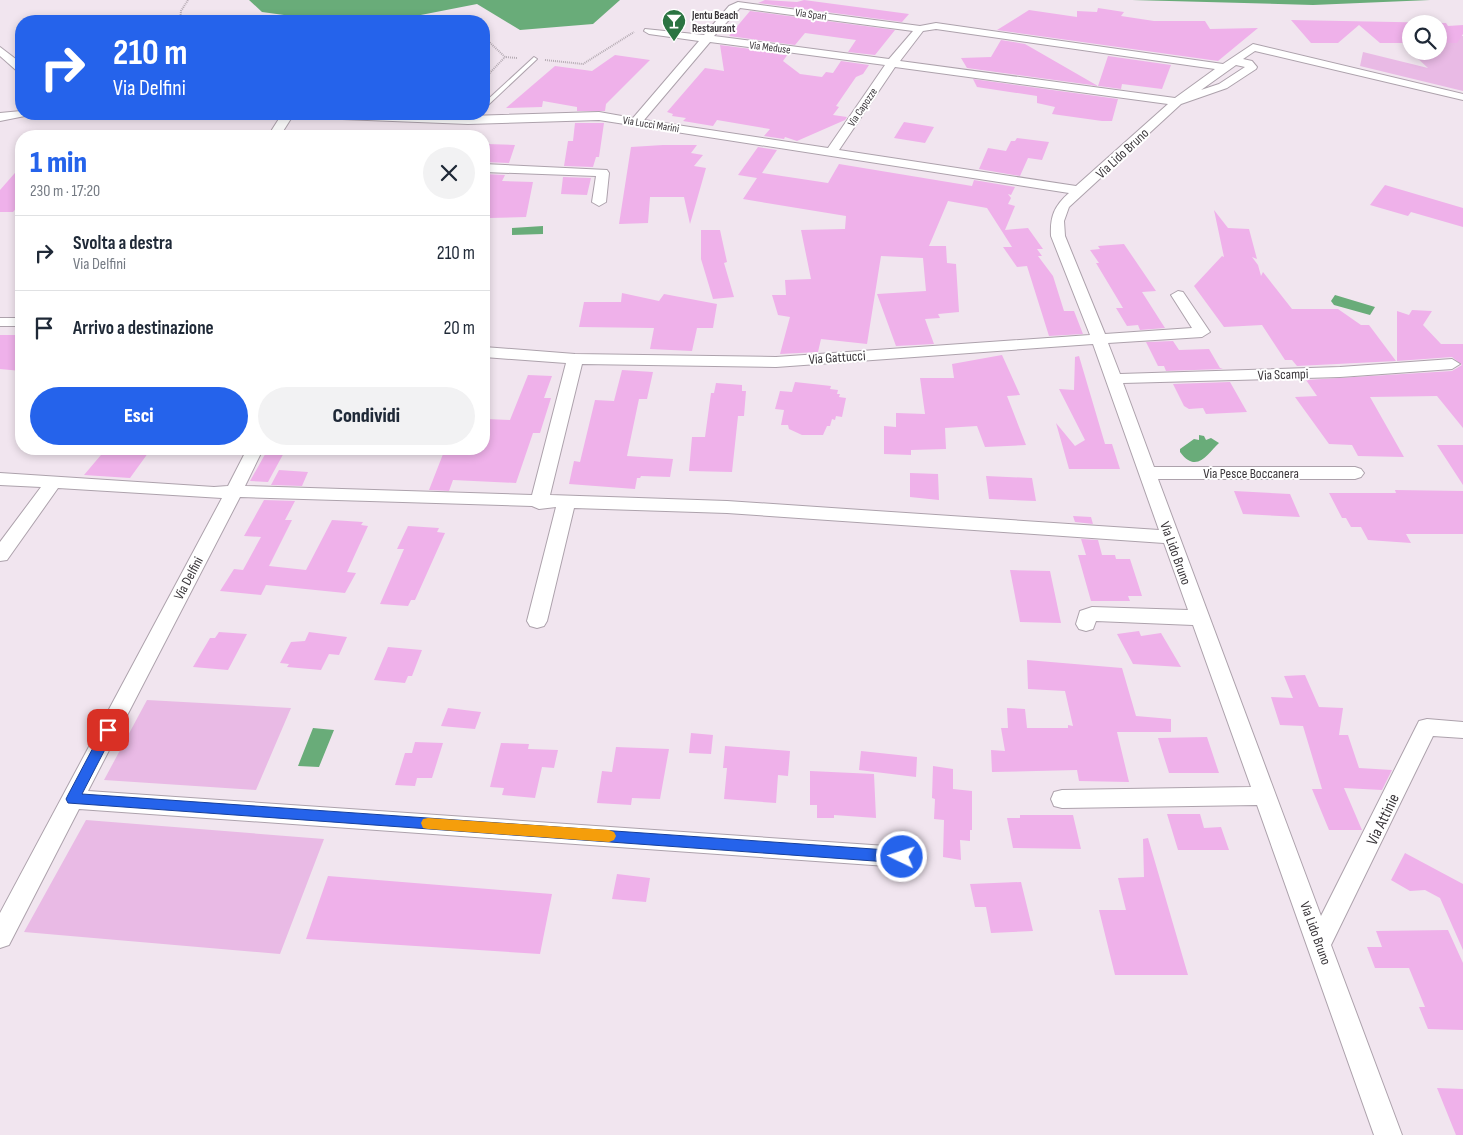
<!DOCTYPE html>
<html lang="it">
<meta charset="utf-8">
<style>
body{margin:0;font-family:"Sofia Sans Condensed",sans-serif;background:#f2f2f3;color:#1f2937;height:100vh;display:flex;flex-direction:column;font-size:19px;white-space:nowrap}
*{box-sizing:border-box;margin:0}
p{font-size:16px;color:#747a83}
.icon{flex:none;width:28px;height:28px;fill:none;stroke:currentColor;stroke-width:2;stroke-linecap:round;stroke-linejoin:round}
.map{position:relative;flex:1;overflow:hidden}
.sheet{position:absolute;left:15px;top:130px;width:475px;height:325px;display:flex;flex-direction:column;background:#fff;border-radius:20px;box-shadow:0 2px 8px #0003}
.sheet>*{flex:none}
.banner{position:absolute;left:15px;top:15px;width:475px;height:105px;border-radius:20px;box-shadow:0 2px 8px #0003;background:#2563eb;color:#fff;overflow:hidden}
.controls{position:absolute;left:1402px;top:15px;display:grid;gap:10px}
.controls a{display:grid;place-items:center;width:45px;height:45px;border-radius:50%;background:#fff;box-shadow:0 2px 8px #0003;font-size:25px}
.pin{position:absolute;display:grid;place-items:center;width:42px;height:42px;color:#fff;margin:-21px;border-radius:10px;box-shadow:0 2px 8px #0006}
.me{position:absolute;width:55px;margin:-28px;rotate:274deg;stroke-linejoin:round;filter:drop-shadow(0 0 4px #0008)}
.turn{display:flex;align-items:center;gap:18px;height:105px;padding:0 15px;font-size:22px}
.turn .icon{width:65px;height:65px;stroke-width:2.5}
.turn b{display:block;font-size:35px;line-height:42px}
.round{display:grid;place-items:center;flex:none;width:52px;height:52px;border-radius:26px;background:#f2f2f3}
.overview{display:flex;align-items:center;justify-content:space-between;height:85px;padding:0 15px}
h1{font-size:30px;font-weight:800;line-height:38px;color:#2563eb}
.cta{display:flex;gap:10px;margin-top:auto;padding:10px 15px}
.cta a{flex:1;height:58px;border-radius:30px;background:#2563eb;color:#fff;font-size:20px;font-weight:800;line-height:58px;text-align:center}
.cta a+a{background:#f2f2f3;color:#1f2937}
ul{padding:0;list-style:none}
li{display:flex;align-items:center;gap:15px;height:75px;padding:0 15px;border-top:1px solid #e0e1e3}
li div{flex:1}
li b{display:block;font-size:19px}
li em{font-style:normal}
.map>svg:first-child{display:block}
.green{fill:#e9bae5}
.water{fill:#69ac79}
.building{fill:#efb1ea}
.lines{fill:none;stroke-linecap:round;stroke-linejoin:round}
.service-casing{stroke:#ada2ac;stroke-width:2}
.minor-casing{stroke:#ada2ac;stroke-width:2}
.path{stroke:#b6acb4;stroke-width:2;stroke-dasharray:1 1;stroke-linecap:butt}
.service{fill:#fff;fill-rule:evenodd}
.minor{fill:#fff;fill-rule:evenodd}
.route{fill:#2563eb;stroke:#184099}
.slow{fill:#f59e0b}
.labels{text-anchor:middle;stroke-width:4;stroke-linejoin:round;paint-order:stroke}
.far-street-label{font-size:11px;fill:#3b373b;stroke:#fff}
.far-poi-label{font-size:11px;font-weight:bold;fill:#3b373b;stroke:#fff;text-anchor:start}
.street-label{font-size:14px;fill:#3b373b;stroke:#fff}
.near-street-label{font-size:16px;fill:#3b373b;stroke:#fff}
</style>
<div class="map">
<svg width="1463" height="1135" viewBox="0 0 1463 1135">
<rect width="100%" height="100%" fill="#f1e5ef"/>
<path class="green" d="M1451 36H1463V91L1360 66 1363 52 1428 68 1403 45 1411 43V51H1439V38Z
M147 700 291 708 256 790 104 780Z
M86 820 324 839 280 954 24 932Z"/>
<path class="water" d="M249 0H620L593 24 520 30 477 4 390 21H328L262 12Z
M1132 0H1430L1313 5Z
M543 226V234L512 235V228Z
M1335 295 1375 307 1370 315 1334 305 1331 301Z
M1199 435 1204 436 1206 440 1211 438 1219 443C1208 453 1197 475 1180 452V449L1194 439 1199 440Z
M313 728 334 730 319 767 298 766Z"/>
<path class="building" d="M765 0 797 2 804 0 909 14 902 22 758 3Z
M1098 8 1124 12 1121 16 1154 21H1205L1210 29 1258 28 1218 61 997 30 1029 10 1077 17V11L1097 12Z
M750 11 895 30 875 55 848 52 856 40 805 33 795 45 729 36Z
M1291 20 1446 23 1448 26 1463 25V34L1457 43H1439V24H1411V43H1380L1359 25 1338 43H1311Z
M1001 40 1025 44 1098 86 1108 56 1171 65 1162 89 1122 84 1121 89 967 68 961 58 991 57Z
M720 45 788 54 783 61 800 74 822 77 826 72 833 73 841 61 869 65 863 74 856 77 836 106 839 107 833 115 847 117 845 120 797 141 785 137 784 139 764 136 770 129 717 120 713 126 683 121 686 118 672 116 673 114 667 112 705 68 724 71Z
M615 55 650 60 606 104 605 111H577V107L543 101 542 107 506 108 555 66 592 71Z
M973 79 1118 99 1112 121H1102L1052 114 1055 107 1037 103V96L977 87Z
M904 122 934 127 925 143 894 138Z
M575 123H604L599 157H596L593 167 564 166 568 141H573Z
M1017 138 1049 142 1042 160 1028 158 1020 176 979 169 988 148 1006 151 1011 141H1015Z
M487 144 515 145 509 163 484 162Z
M663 145H697L691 153 703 155 694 166 706 168 690 224 684 197H650L648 223 619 224 631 147Z
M758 147 777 150 762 173 828 183 839 164 972 186 974 180 1015 187 1011 195 1008 194 1011 198 1008 204 1015 206 1005 230 1028 228 1043 249H1037L1042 256H1038L1053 276 1064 311H1074L1083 334 1049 336 1027 266 1017 267 1003 247H1012L987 208 948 201 929 246H946L947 263 956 264 959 312 938 314 940 318 925 319 934 344 896 346 877 294 926 291 923 258 881 256 867 344 821 339 818 352 780 354 790 317 778 315 772 295H786L785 280 811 279 801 230 845 229 846 216 743 199 757 178 738 175Z
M21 166V203L13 212H0V190Z
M484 174 505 175 502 181 533 182 526 217 489 218 486 227 484 226Z
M563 177 591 178 587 195 561 194Z
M1385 185 1463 208V227L1411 212 1408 216 1370 205Z
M1214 210 1228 228 1249 229 1257 259 1252 257 1258 265 1261 276 1263 272 1292 309H1338L1361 325H1369L1396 361 1297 366 1292 360H1285L1262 325 1224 327 1194 286 1222 256 1224 257Z
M701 230H720L727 262 724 263 734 297 713 299 701 259Z
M1124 244 1156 291 1142 292 1165 328 1140 330 1138 325 1127 326 1116 308H1123L1096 263H1099L1090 250 1100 249 1098 246Z
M622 293 659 301 664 294 717 304 713 328H697L692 351 650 349 654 328 579 327 584 302H621Z
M1412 310 1432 311 1423 325 1441 344H1463V428L1437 396 1370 397 1404 457 1358 456 1352 445 1329 444 1295 397 1317 396 1306 380 1452 371 1462 365 1452 357 1397 361V311L1409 315Z
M0 335H21V371L0 369Z
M1173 341 1179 350 1209 349 1220 368 1223 369 1166 371 1164 366H1158L1146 342Z
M1002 355 1020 395 1007 396 1026 445 985 447 977 426 945 428 946 449 911 450V455L884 454V426L896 427V413L925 414 920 378H954L952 364Z
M1079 356 1105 444H1112L1120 469H1069L1056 423 1075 446 1085 440 1059 389 1074 390 1075 357Z
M622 370 653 372 647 399H639L627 456 673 459 670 477 641 476 640 478H637L635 489 569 484 574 461 580 462 595 400 614 401Z
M528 375 552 376 544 398H551L540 433H533L516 483 453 480 449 491 429 490 445 449H484V426L486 419 510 420Z
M795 382 831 386 830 389 838 390 837 394H840L839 397 846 398 842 417 836 416 835 420 832 419 830 426H827L823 435H802L789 429 788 425H781L784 410 775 409 780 391 792 392Z
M1230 382 1247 412 1206 414 1203 408 1189 409 1184 406 1173 384Z
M716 383 742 385V391H746L744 416H738L732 472 689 471 692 437H705L711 393H714Z
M1437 445H1463V485Z
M106 449H151L130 478 84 475Z
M268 449H286L268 482 250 481Z
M279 470 308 472 302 486 271 485Z
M910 473 938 474 939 500 910 497Z
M986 476 1032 478 1036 501 989 499Z
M1395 490 1463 491V534H1406L1411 543 1368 540 1361 527H1351L1346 518H1342L1329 493H1396Z
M1234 491 1290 494 1300 517 1243 514Z
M264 500 295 501 285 520H292L269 566 306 570 332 520 363 522 361 525 368 526 347 572 356 573 345 593 266 585 261 595 220 591 234 569 243 570 261 537 244 536Z
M1073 516 1091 517 1093 524 1075 522Z
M408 526 439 528 437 532 445 533 415 600H411L408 606 380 604 404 549H397Z
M1081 539 1098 540 1102 555H1115L1116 559H1130L1142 596H1128L1130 601H1091L1078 555H1086Z
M1010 570 1050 571 1061 623 1020 622Z
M1139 631 1141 636 1161 633 1181 667 1133 664 1117 634Z
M219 632 247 634 228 670 193 667 210 638H215Z
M309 632 347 637 339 655 329 654 321 670 287 667 289 664 280 663 291 642 305 641Z
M388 647 422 650 412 676H408L405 683 374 680Z
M1027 660 1122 668 1136 716 1171 719V732H1117L1129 782 1079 781 1077 770 992 772 991 750 1005 751 1001 728H1008L1007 708 1025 709 1027 728H1068V725L1073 726 1065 691 1028 689Z
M1305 675 1319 707 1343 708 1339 735H1348L1359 768 1392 770 1382 790 1344 788 1362 830H1329L1312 789H1322L1303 726 1280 725 1271 697 1293 698 1284 676Z
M448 708 481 712 475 729 441 726Z
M691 733 713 735 711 754 689 753Z
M1207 737 1219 773H1169L1158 738Z
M415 742 443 743 432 778H417L415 786 395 785 405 753H412Z
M501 743 529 744 528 749 558 750 554 768 542 767 535 798 502 795 504 788 490 787Z
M725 746 790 751 788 776 778 775 776 803 724 799 727 768H723Z
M616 747 669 749 660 799 632 798 631 805 597 803 602 771 612 772Z
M861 751 917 757 916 777 859 770Z
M933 766 953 769V789L972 791V830H970V841L960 840 961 860 943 857 944 820 934 819 935 799 932 798Z
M810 771 874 774 876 818 834 815V818H817V805H810Z
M1167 814H1200L1204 828 1221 827 1229 850H1178Z
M1020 815H1073L1081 849 1013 848 1007 818H1020Z
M1148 838 1188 975H1115L1099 910H1126L1118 878 1144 877 1143 839Z
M1405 853 1463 884V950L1440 898 1425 890 1410 891 1391 880Z
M617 874 650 878 646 902 612 899Z
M328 876 552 894 540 954 306 939Z
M1021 882 1033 931 991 933 986 907H975L970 884Z
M1448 930 1463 963V1030L1428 1029 1419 1007H1425L1409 968H1375L1367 947H1382L1376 931Z
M1437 1088 1463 1089V1135H1456Z"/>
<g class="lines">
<g class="service-casing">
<path id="service" d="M534 57 537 59 536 60 486 107 484 108V103Z"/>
</g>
<g class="minor-casing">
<path id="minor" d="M738 2 920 26 936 23 1223 64 1253 44 1463 94V100L1255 51 1243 59 1252 61 1257 67 1256 69 1227 88 1181 104 1069 207 1064 221 1065 236 1105 334 1192 328 1171 295 1178 291 1183 292 1210 332 1202 337 1108 343 1120 374 1340 367 1452 359 1460 364 1452 369 1340 377 1123 383 1154 467H1355L1361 469 1364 473 1361 477 1355 479H1158L1321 916 1419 721 1427 719 1463 722V738L1433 736 1331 945 1402 1135H1374L1257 805 1062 808 1054 806 1051 799 1054 792 1062 790 1251 787 1193 625 1096 621 1093 629 1086 631 1079 629 1076 624 1080 611 1092 607 1188 610 1164 543 727 513 574 508 547 621 544 626 537 628 530 626 527 621 556 507 539 509 532 506 240 497 88 791 901 847 909 850 913 857 909 864 901 867 79 809 9 945 0 948V913L222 498 58 488 7 560 0 561V542L41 487 0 485V473L214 487 228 486 247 449H263L245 486 532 495 566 363 484 357V347L575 354 776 357 1090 335 1051 236C1050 217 1054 206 1069 193L599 120 468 124 292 117 280 136H268L282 114 468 116 599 112 633 118 699 41 649 34 644 31 645 29 704 35 729 6ZM740 8 913 31 889 59 714 36ZM936 29 1215 69 1175 98 900 61 923 31ZM710 42 885 65 828 148 644 120ZM1236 65 1245 67 1219 84 1201 90ZM895 67 1168 104 1076 186 839 150ZM1093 344 1159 530 727 501 550 495 582 364 776 367Z
M0 47 21 63V72L17 71 0 56Z
M21 111V114H27L25 116 0 121V113Z
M484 164 607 170 609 173 606 202 599 206 592 202 596 176 484 172Z
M0 318H21V326H0Z"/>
</g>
<path class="path" d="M180 21 181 11 188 0
M484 37 505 57 517 58
M545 60 583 64 634 32
M484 79 505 57"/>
<use href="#service" class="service"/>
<use href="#minor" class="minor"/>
</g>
<path class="route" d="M108 725 115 730 82 794 902 851 906 852 909 857 906 861 902 863 68 803 66 799 68 795 104 727Z"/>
<path class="slow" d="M428 818 609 830 614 832 616 836 614 840 609 842 428 829 423 828 421 823 423 819Z"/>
<defs>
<g id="bar-pin" transform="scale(1.25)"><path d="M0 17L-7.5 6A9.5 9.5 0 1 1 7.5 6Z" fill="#2b7442" stroke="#fff"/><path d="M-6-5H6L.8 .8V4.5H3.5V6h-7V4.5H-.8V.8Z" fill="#fff"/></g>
</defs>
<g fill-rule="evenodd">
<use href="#bar-pin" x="674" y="21"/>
</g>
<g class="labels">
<g class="far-street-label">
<text transform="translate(811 14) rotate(8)" y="4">Via Spari</text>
<text transform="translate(770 47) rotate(7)" y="4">Via Meduse</text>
<text transform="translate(862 107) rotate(-56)" y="4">Via Capozze</text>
<text transform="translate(651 124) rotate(9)" y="4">Via Lucci Marini</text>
</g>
<g class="far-poi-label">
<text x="692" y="19">Jentu Beach<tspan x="692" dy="13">Restaurant</tspan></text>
</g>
<g class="street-label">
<text transform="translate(1122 153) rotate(-43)" y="5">Via Lido Bruno</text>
<text transform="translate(837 357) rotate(-4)" y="5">Via Gattucci</text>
<text transform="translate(1283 374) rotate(-2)" y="5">Via Scampi</text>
<text x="1251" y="478">Via Pesce Boccanera</text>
<text transform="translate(1176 553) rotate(70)" y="5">Via Lido Bruno</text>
<text transform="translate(188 578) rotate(-62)" y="5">Via Delfini</text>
<text transform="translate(1316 933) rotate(70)" y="5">Via Lido Bruno</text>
</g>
<g class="near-street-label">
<text transform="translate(1382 819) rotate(-64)" y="6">Via Attinie</text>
</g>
</g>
</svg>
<div class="controls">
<a><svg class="icon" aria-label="search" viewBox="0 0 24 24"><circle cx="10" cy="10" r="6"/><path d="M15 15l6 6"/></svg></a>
</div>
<div class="pin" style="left:108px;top:730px;background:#d93025"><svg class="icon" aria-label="arrive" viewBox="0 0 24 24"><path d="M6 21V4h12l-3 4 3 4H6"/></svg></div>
<svg class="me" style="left:902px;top:857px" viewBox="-20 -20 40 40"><circle r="17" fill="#2563eb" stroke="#fff" stroke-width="3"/><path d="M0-11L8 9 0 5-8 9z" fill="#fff"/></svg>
<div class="banner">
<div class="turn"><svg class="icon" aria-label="right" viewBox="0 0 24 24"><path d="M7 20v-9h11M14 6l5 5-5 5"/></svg><div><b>210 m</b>Via Delfini</div></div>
</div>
<section class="sheet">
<div class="overview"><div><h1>1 min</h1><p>230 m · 17:20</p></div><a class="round"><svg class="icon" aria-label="close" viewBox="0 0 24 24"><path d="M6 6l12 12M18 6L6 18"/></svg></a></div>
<ul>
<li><svg class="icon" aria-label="right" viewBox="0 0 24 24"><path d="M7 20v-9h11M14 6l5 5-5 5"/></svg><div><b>Svolta a destra</b><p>Via Delfini</p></div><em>210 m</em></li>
<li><svg class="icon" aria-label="arrive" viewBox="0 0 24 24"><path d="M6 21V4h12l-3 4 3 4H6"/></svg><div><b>Arrivo a destinazione</b></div><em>20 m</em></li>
</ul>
<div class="cta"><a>Esci</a><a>Condividi</a></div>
</section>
</div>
